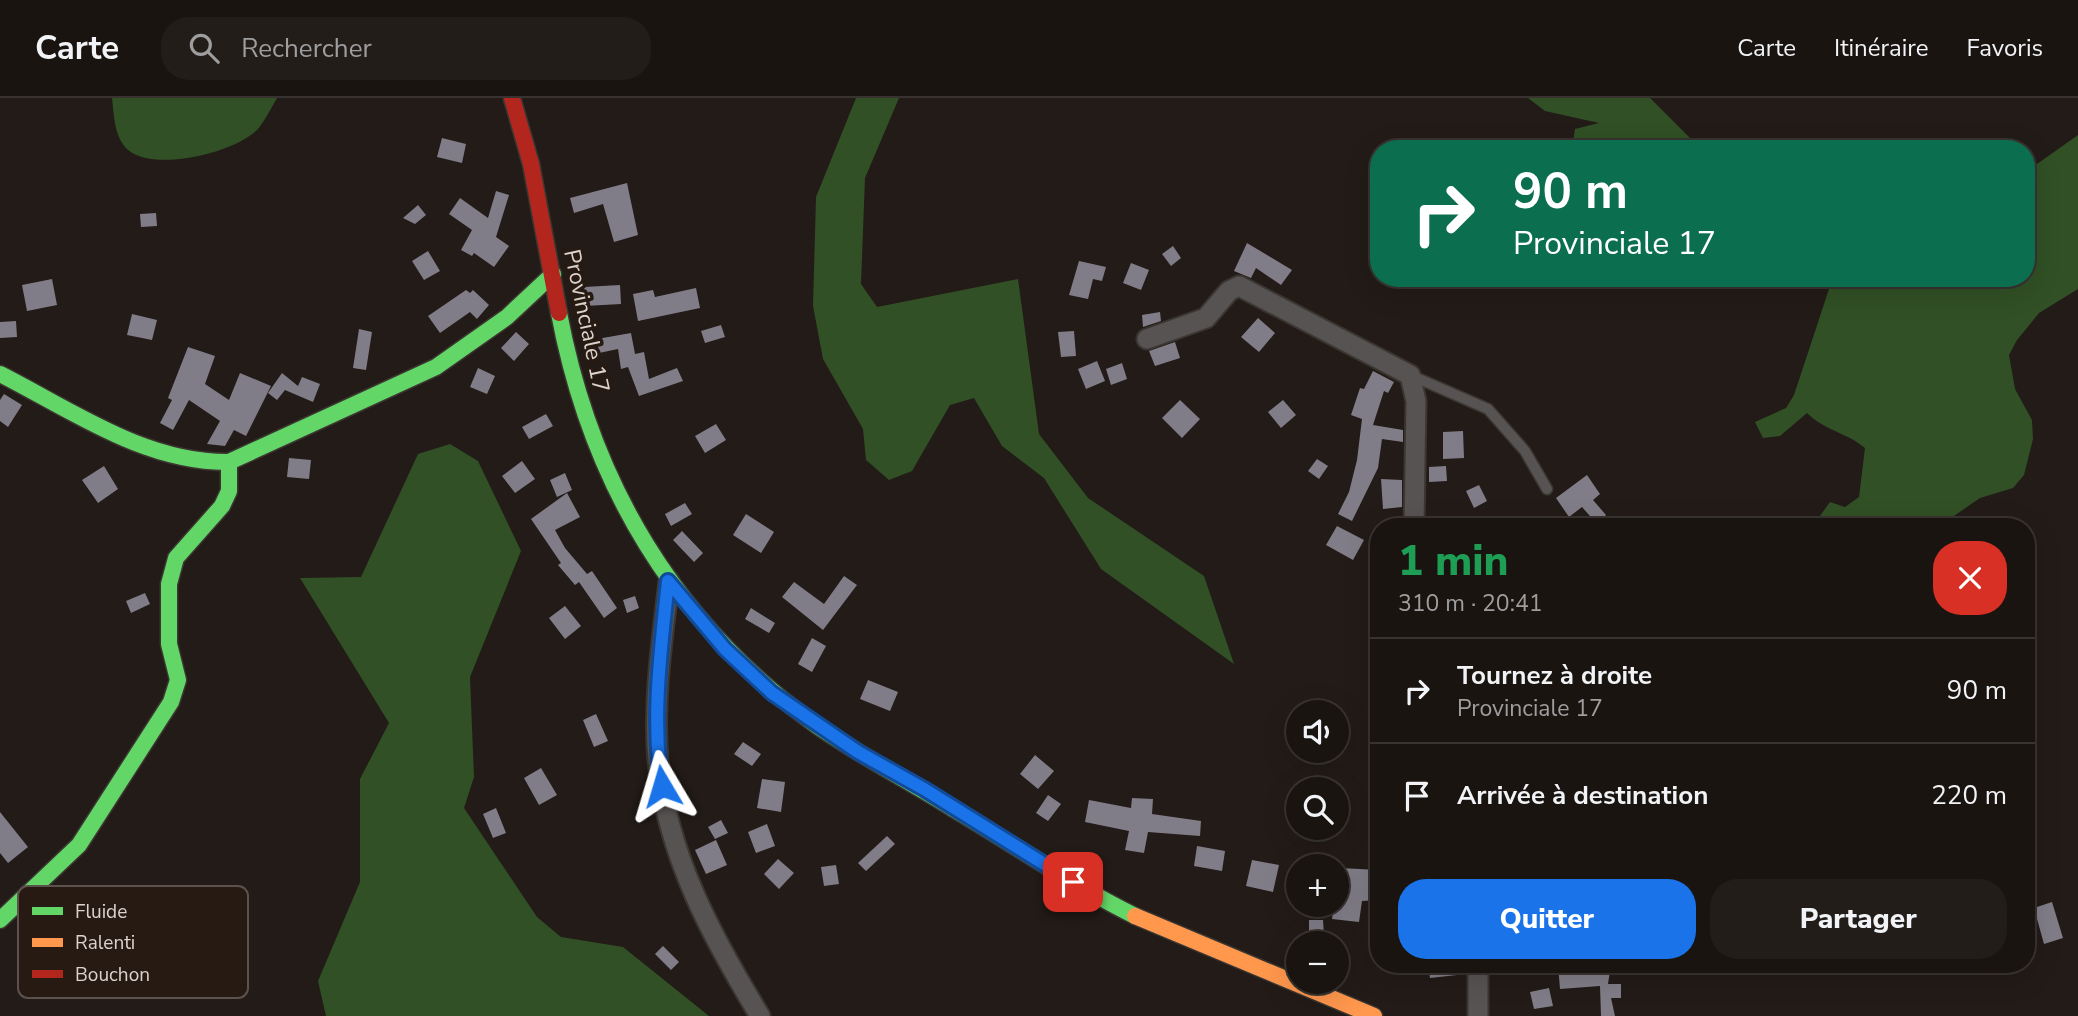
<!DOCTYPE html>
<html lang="fr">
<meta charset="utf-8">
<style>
body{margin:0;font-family:"Nunito Sans",sans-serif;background:#231d1a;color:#f1f3f6;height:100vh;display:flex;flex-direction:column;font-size:26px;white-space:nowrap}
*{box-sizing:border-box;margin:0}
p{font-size:23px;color:#9f9e9f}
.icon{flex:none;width:38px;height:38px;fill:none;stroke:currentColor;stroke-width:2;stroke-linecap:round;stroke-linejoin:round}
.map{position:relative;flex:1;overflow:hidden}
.drawer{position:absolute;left:1370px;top:420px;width:665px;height:455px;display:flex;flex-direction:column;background:#1a1411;border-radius:28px;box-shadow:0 7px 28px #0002,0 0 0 2px #383331}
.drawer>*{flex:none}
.banner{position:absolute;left:1370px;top:42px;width:665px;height:147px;border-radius:28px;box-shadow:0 7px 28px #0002,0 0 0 2px #383331;background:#0b6e4f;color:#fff;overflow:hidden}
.buttons{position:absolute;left:1286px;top:602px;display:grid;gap:14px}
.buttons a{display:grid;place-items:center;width:63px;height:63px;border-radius:50%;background:#1a1411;box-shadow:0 7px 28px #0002,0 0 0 2px #383331;font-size:35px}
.pin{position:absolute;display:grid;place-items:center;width:60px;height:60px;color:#fff;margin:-30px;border-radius:14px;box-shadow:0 4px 10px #0006}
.me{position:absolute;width:77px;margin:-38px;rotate:353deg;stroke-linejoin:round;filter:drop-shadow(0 0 5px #0008)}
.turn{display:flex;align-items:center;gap:24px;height:147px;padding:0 28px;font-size:32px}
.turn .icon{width:91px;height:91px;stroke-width:2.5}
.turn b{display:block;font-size:49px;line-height:60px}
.round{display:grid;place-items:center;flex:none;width:74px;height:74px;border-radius:28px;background:#231d1a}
.headline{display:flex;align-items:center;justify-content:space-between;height:119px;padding:0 28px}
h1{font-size:42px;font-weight:800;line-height:52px;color:#1e9e55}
.action{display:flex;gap:14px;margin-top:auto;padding:14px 28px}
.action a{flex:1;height:80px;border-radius:28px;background:#1a73e8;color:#fff;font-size:28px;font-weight:800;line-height:80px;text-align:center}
.action a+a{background:#231d1a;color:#f1f3f6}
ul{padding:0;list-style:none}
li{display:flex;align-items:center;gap:21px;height:105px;padding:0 28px;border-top:2px solid #383331}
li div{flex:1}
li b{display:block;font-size:26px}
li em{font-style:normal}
header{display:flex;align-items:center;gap:42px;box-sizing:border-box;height:98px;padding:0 35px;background:#1a1411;border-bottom:2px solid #383331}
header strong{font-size:33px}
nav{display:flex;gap:38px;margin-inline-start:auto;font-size:24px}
.search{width:490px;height:63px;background:#231d1a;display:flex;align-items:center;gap:18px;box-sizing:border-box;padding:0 24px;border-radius:28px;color:#9f9e9f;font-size:26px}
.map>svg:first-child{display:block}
.forest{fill:#315025}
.building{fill:#817d88}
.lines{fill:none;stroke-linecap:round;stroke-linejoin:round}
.lane-casing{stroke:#3b3631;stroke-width:13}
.street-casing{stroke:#3b3631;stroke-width:23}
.fast-casing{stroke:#3b3631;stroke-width:19}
.slow-casing{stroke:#3b3631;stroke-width:19}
.jam-casing{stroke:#3b3631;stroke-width:19}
.lane{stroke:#575352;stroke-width:10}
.street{stroke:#575352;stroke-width:19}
.fast{stroke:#63d668;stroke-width:16}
.slow{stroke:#ff974d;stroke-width:16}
.jam{stroke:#b3261e;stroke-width:16}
.route-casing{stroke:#114b97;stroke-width:18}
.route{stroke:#1a73e8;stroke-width:12}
.labels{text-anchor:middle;stroke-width:7;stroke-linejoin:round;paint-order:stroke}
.street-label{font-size:23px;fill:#dcd3ce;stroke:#261a13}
.key{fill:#261a13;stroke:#5d524b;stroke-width:2}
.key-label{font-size:19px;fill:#dcd3ce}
</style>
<header>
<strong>Carte</strong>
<div class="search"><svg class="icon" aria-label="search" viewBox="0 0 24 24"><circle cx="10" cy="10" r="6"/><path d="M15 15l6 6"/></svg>Rechercher</div>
<nav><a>Carte</a><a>Itinéraire</a><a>Favoris</a></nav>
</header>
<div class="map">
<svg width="2078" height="918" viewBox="0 0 2078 918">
<rect width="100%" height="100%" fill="#221b17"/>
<path class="forest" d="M112 0H277C271 10 265 23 257 32 234 55 152 75 127 51 114 38 114 17 112 0Z
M856 0H899L865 80 861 186 877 209 1018 181 1039 336 1088 400 1204 478 1234 566 1101 471 1044 380 1002 348 974 300 950 307 912 373 889 382 866 362 863 331 823 261 813 208 816 99Z
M1528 0H1650L1701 51H1572L1575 31 1599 25 1545 13Z
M2078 37V191L2039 215 2017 242 2009 257 2015 291 2032 322 2033 341 2024 377 2013 390 1980 400 1938 429H1812L1830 404 1845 409 1859 399 1865 350C1846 334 1825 333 1807 315L1780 338 1763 340 1755 324 1786 310 1794 297 1829 191 1792 180H2026L2027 73Z
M450 346 478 363 521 453 470 579 474 679 464 710 537 819 561 839 623 849 709 918H326L318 883 360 784V681L389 625 300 480 361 479 418 356Z"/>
<path class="building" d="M442 40 466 46 462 65 437 59Z
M627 85 638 137 614 144 603 106 574 115 570 100Z
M496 93 509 97 496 139 509 148 494 169 474 155 472 158 461 152 472 132 449 116 460 100 488 120Z
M418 107 426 117 415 126 403 120Z
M156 115 157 128 141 129 140 116Z
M1247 145 1292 172 1281 187 1256 170 1251 180 1234 173Z
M1173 148 1181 160 1171 168 1162 156Z
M428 153 440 173 424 182 412 163Z
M1079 163 1106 169 1102 183 1093 181 1088 201 1069 197Z
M1131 165 1149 172 1141 192 1123 185Z
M52 181 57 207 27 213 22 187Z
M620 187 621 206 585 208 584 189Z
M696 190 700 210 638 223 633 196 653 192 655 199Z
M466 192 470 195 473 192 489 207 477 221 470 214 440 235 428 218Z
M1160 214 1161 223 1143 229 1142 217Z
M132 216 157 222 152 242 127 237Z
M1258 220 1275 235 1259 254 1241 239Z
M16 223 17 239 0 240V224Z
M721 227 725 239 705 245 701 233Z
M359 231 372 234 366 272 353 270Z
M1074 233 1076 258 1061 259 1058 234Z
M516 234 529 246 514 263 501 250Z
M631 235 635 256 644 254 649 281 677 270 683 283 639 298 628 269 621 271 618 251 599 255 597 241Z
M1175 244 1180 260 1155 268 1149 253Z
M188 249 215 258 205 286 229 302 240 275 271 288 246 338 234 332 225 348 207 346 220 323 189 302 173 332 160 325 172 302 168 300Z
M1097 263 1105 283 1086 291 1078 271Z
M1122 265 1127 281 1111 287 1106 271Z
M478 270 495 278 487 296 470 289Z
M1373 273 1394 284 1388 295 1384 293 1373 327 1403 332V344L1382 341 1378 370 1352 423 1338 416 1349 394 1357 362 1362 321 1351 317 1360 290 1364 291Z
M282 275 298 288 302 279 320 286 313 304 285 292 277 302 268 295Z
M4 296 22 307 8 329 0 323V302Z
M1180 302 1200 321 1182 340 1162 320Z
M1283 302 1296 317 1281 330 1268 314Z
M546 316 553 328 529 341 522 329Z
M716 326 726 342 705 355 695 338Z
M1463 333 1464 360 1443 361V334Z
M289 360 311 362 309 381 287 379Z
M1317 361 1328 368 1319 381 1308 373Z
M522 363 535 381 515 395 502 378Z
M104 368 118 391 98 405 82 382Z
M1446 368 1447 383 1429 384V369Z
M565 375 572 392 557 399 550 382Z
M1587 377 1600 396 1593 402 1606 417 1597 426 1582 409 1569 419 1556 400Z
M1381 381 1402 382V409L1383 411Z
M1479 387 1487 403 1474 410 1466 393Z
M567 395 580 419 555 432 565 450 587 476 592 473 617 510 604 520 579 484 575 487 558 467 561 465 531 421Z
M685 405 692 416 671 428 665 416Z
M746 416 774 434 761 455 733 437Z
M1337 428 1364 442 1353 462 1326 447Z
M682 433 703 455 694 464 673 442Z
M844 478 857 487 823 532 782 499 794 484 824 506Z
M145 495 150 506 131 515 126 503Z
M635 498 639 510 627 515 623 502Z
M565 508 581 528 565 541 549 520Z
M751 510 775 525 769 535 745 521Z
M812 540 826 548 812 574 798 566Z
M868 582 898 594 890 613 860 601Z
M596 616 608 643 594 649 583 622Z
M743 644 761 656 752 668 734 656Z
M1035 657 1054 673 1038 691 1020 676Z
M541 670 557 697 539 707 524 680Z
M762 681 785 684 781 714 757 710Z
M1048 697 1061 706 1048 723 1036 715Z
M1132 700 1153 701 1152 716 1201 723 1200 738 1148 734 1144 755 1125 752 1129 733 1085 724 1089 702 1131 710Z
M496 710 506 735 493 740 483 716Z
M0 714 28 749 8 765 0 755Z
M721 722 728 735 715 741 708 729Z
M767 726 775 748 756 755 748 734Z
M887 738 895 746 866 773 858 765Z
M716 742 727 767 706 776 695 752Z
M1197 748 1225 753 1222 773 1194 768Z
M778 761 794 775 779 791 764 776Z
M1252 762 1279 767 1273 794 1246 788Z
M836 767 839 786 824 788 821 769Z
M1340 770 1379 772V802L1362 803 1359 824 1332 821 1334 807 1340 801Z
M2052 804 2063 840 2044 846 2034 810Z
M1309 822H1323L1324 837H1309Z
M663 848 679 864 671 872 655 856Z
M1428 866H1466V876L1430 880Z
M1611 866 1608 886H1621V900H1611L1615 918H1601L1600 888 1560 891 1558 867Z
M1549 890 1553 908 1534 911 1530 894Z"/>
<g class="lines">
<g class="lane-casing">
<path id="lane" d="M1410 277 1488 311 1525 353 1547 391"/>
</g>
<g class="street-casing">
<path id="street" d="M1147 241 1206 220 1229 193 1239 188 1410 277 1416 303 1414 429
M669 483C662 543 653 603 658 663 667 757 712 839 760 918
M1478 866V918"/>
</g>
<g class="fast-casing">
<path id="fast" d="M559 215C591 385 675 526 816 627 859 657 907 682 952 710 1013 746 1072 787 1135 818
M0 276C73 313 145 365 229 364L436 269 507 219 553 176
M0 822 79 747 171 604 178 582 169 546V486L176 460 222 408 229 393V364"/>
</g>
<g class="slow-casing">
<path id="slow" d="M1135 818 1374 918"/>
</g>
<g class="jam-casing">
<path id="jam" d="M512 0 531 66 559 215"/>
</g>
<use href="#lane" class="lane"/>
<use href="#street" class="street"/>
<use href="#fast" class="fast"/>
<use href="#slow" class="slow"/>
<use href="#jam" class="jam"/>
</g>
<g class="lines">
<g class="route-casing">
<path id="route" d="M662 688C651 620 661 551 668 483L725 551 772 595 858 654 924 691 1073 784"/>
</g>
<use href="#route" class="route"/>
</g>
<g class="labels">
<g class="street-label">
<text transform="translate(587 223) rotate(78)" y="8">Provinciale 17</text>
</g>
</g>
<rect x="18" y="788" width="230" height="112" rx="10" class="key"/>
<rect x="32" y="809" width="31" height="8" fill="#63d668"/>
<rect x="32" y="840" width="31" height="9" fill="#ff974d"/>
<rect x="32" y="872" width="31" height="8" fill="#b3261e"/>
<g class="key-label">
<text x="75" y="820">Fluide</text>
<text x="75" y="851">Ralenti</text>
<text x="75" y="883">Bouchon</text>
</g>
</svg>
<div class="buttons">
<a><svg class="icon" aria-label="sound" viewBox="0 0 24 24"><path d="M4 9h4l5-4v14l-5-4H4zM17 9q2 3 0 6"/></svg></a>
<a><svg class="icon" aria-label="search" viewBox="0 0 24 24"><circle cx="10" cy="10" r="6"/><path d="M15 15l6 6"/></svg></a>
<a>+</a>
<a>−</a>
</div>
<div class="pin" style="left:1073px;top:784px;background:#d93025"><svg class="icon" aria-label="arrive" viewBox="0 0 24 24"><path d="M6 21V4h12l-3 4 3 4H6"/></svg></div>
<svg class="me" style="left:662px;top:688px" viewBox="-20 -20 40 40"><path d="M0-17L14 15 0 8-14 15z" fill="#1a73e8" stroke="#fff" stroke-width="4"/></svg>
<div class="banner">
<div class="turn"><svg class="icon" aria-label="right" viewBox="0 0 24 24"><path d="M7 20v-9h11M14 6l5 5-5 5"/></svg><div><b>90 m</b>Provinciale 17</div></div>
</div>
<section class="drawer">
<div class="headline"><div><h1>1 min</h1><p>310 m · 20:41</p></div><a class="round" style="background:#d93025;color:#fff"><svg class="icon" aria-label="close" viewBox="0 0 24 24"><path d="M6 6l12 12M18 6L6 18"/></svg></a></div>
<ul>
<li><svg class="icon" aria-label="right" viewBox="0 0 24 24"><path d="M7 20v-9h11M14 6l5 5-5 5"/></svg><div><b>Tournez à droite</b><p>Provinciale 17</p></div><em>90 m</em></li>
<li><svg class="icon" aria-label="arrive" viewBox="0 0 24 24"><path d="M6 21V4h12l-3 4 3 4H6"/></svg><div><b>Arrivée à destination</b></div><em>220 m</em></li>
</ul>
<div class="action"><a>Quitter</a><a>Partager</a></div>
</section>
</div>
